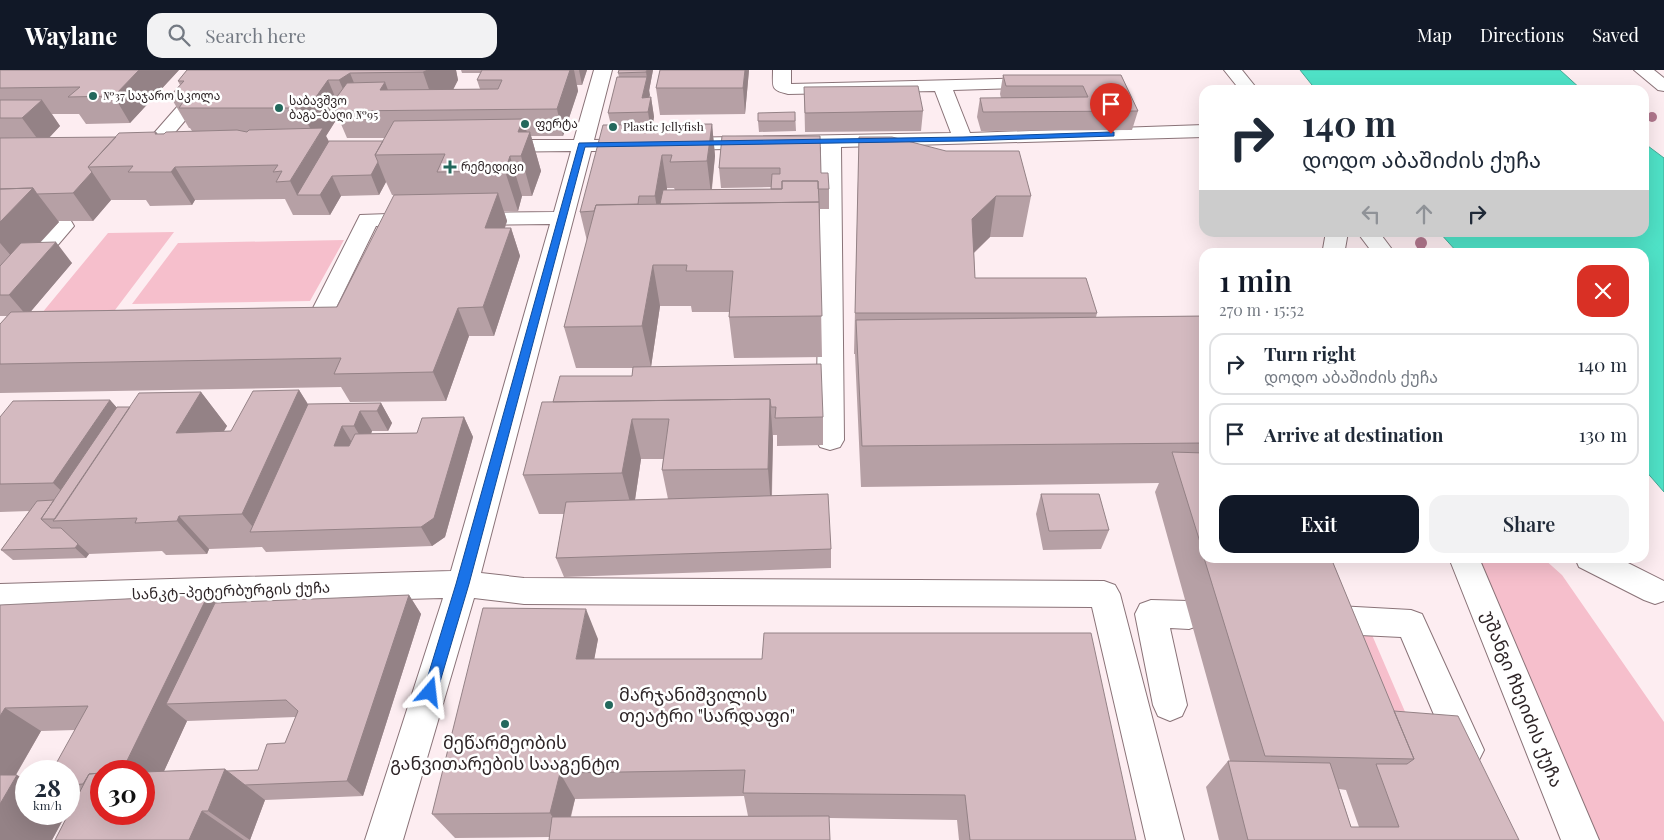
<!DOCTYPE html>
<meta charset="utf-8">
<style>
body{margin:0;font-family:"Playfair Display","Noto Sans Georgian",serif;background:#f2f2f3;color:#1f2937;height:100vh;display:flex;flex-direction:column;font-size:19px;white-space:nowrap}
*{box-sizing:border-box;margin:0}
p{font-size:16px;color:#747a83}
.icon{flex:none;width:28px;height:28px;fill:none;stroke:currentColor;stroke-width:2;stroke-linecap:round;stroke-linejoin:round}
.map{position:relative;flex:1;overflow:hidden}
.details{position:absolute;left:1199px;top:178px;width:450px;height:315px;display:flex;flex-direction:column;background:#fff;border-radius:15px;box-shadow:0 5px 20px #0002}
.details>*{flex:none}
.top-card{position:absolute;left:1199px;top:15px;width:450px;height:152px;border-radius:15px;box-shadow:0 5px 20px #0002;background:#fff;color:#1f2937;overflow:hidden}
.speed{position:absolute;left:15px;top:690px;display:flex;gap:10px;font-size:25px;font-weight:700;text-align:center}
.speed>*{display:grid;place-content:center;width:65px;height:65px;border-radius:50%;background:#fff;box-shadow:0 5px 20px #0002;line-height:1}
.speed small{font-size:12px;font-weight:400}
.speed .limit{border:8px solid #d22;background:#fff;color:#111}
.pin{position:absolute;display:grid;place-items:center;width:42px;height:42px;color:#fff;margin:-51px -21px;border-radius:50% 50% 50% 0;rotate:-45deg;box-shadow:0 0 5px #0007}
.pin .icon{rotate:45deg}
.me{position:absolute;width:55px;margin:-28px;rotate:17deg;stroke-linejoin:round;filter:drop-shadow(0 0 4px #0008)}
.turn{display:flex;align-items:center;gap:18px;height:105px;padding:0 20px;font-size:22px}
.turn .icon{width:65px;height:65px;stroke-width:2.5}
.turn b{display:block;font-size:35px;line-height:42px}
.lanes{display:flex;align-items:center;height:48px;padding:0 20px;background:#0003;justify-content:center;gap:25px;direction:ltr}
.lanes .off{opacity:.35}
.round{display:grid;place-items:center;flex:none;width:52px;height:52px;border-radius:15px;background:#f2f2f3}
.summary{display:flex;align-items:center;justify-content:space-between;height:85px;padding:0 20px}
h1{font-size:30px;font-weight:600;line-height:38px;color:#111827}
.button{display:flex;gap:10px;margin-top:auto;padding:10px 20px}
.button a{flex:1;height:58px;border-radius:15px;background:#111827;color:#fff;font-size:20px;font-weight:600;line-height:58px;text-align:center}
.button a+a{background:#f2f2f3;color:#1f2937}
ul{padding:0;list-style:none}
li{display:flex;align-items:center;gap:15px;height:62px;margin:0 10px 8px;padding:0 10px;border:2px solid #e0e1e3;border-radius:15px}
li div{flex:1}
li b{display:block;font-size:19px}
li em{font-style:normal}
header{display:flex;align-items:center;gap:30px;box-sizing:border-box;height:70px;padding:0 25px;background:#111827;color:#fff}
header strong{font-size:24px}
nav{display:flex;gap:28px;margin-inline-start:auto;font-size:18px}
.search{width:350px;height:45px;background:#f2f2f3;display:flex;align-items:center;gap:12px;box-sizing:border-box;padding:0 18px;border-radius:15px;color:#747a83;font-size:19px}
.map>svg:first-child{display:block}
.green{fill:#f6bfcc}
.water{fill:#4fe2c7;stroke:#45a997}
.lines{fill:none;stroke-linecap:round;stroke-linejoin:round}
.minor-casing{stroke:#8a7378;stroke-width:2}
.major-casing{stroke:#8a7378;stroke-width:2}
.highway-casing{stroke:#8a7378;stroke-width:2}
.minor{fill:#fff;fill-rule:evenodd}
.major{fill:#fff;fill-rule:evenodd}
.highway{fill:#fff;fill-rule:evenodd}
.tree{fill:#b1778d}
.wall{fill:#b6a0a5;fill-rule:evenodd}
.shaded-wall{fill:#948286}
.building{fill:#d4bac0;stroke:#948286}
.route{fill:#1a73e8;stroke:#114b97}
.poi-dot{fill:#23685c;stroke:#fff;stroke-width:2}
.labels{text-anchor:middle;stroke-width:5;stroke-linejoin:round;paint-order:stroke}
.far-poi-label{font-size:12px;fill:#2e2527;stroke:#fff;text-anchor:start}
.street-label{font-size:15px;fill:#2e2527;stroke:#fff}
.near-poi-label{font-size:18px;fill:#2e2527;stroke:#fff;text-anchor:start}
.near-street-label{font-size:18px;fill:#2e2527;stroke:#fff}
</style>
<header>
<strong>Waylane</strong>
<div class="search"><svg class="icon" aria-label="search" viewBox="0 0 24 24"><circle cx="10" cy="10" r="6"/><path d="M15 15l6 6"/></svg>Search here</div>
<nav><a>Map</a><a>Directions</a><a>Saved</a></nav>
</header>
<div class="map">
<svg width="1664" height="770" viewBox="0 0 1664 770">
<rect width="100%" height="100%" fill="#fdedf1"/>
<path class="green" d="M174 162 109 248 37 249 108 163Z
M344 170 310 231 132 234 178 173Z
M1476 488H1543L1562 505 1664 652V770H1597Z
M1323 550 1366 551 1412 658 1364 657Z"/>
<path class="water" d="M1300 0H1560L1582 20H1316Z
M1644 73 1664 88V422L1644 399V182H1457L1440 163 1644 162Z"/>
<g class="lines">
<g class="minor-casing">
<path id="minor" d="M594 0H612L594 70 636 69 643 71 646 75 643 79 636 81H591L481 503 524 508 1104 511 1115 515 1120 524 1184 770H1146L1092 537 524 534 474 528 403 770H365L443 528 0 540V514L451 501 550 154 468 155 460 154 457 149 460 144 468 143 554 142 571 81 496 82 489 80 486 76 489 72 496 70H574Z
M773 0H791V14L1040 8 1046 9 1049 13 1046 17 953 20 970 63 1204 55V67L841 77 844 370 840 377 830 380 820 377 816 370 821 77 676 80 669 78 666 74 669 70 676 68 951 63 935 21 788 24C770 20 773 17 773 0Z
M204 12 210 13 213 17 210 21 155 86 148 88 141 86 138 82 141 78 198 13Z
M418 143 426 144 429 149 426 154 376 156 326 258C314 261 300 261 288 258L284 252 288 246 310 244 360 145Z
M63 150 71 151 74 156 34 203 0 206V192L20 191 55 151Z
M1151 530 1189 531 1200 535 1205 545 1200 555 1189 559 1170 558 1187 635 1182 646 1170 651 1158 646 1153 635 1135 544 1140 534Z
M1319 535 1411 540 1422 544 1484 680 1478 692 1466 697 1454 692 1401 567 1319 563 1308 559 1303 549 1308 539Z"/>
</g>
<g class="major-casing">
<path id="major" d="M1224 0H1242L1258 20H1240Z
M1326 162H1348L1345 179 1347 182H1325L1323 179Z
M1357 162H1379L1394 182H1372Z
M1449 488H1479L1599 770H1561Z
M1575 488H1618L1664 511V531L1655 534 1644 530 1579 497Z"/>
</g>
<g class="highway-casing">
<path id="highway" d="M1634 0H1654L1664 8V21L1658 20Z"/>
</g>
<use href="#minor" class="minor"/>
<use href="#major" class="major"/>
<use href="#highway" class="highway"/>
</g>
<g class="tree">
<circle cx="1652" cy="47" r="5"/>
<circle cx="1421" cy="173" r="6"/>
</g>
<path class="wall" d="M0 0H179L130 53 86 54 79 44H52L60 56 49 68 116 67 156 62 158 64 192 61 190 58H189L170 26 180 15 178 11 187 0H456L458 10 453 19H480L477 10 481 3H462L461 0H587L582 15H577L578 21 563 66H531L541 101 532 126H522L518 141H504L507 151 505 158H511L520 186 494 266H469L446 331 350 332 341 317 0 323V254L7 246H0ZM338 47 347 68H385L383 71H329L326 66ZM386 112 392 125H411L337 237 31 241 72 193 40 173 59 152 58 151H93L111 130H146L150 136 192 135 195 130 285 129 293 145H330L341 126 379 125Z
M619 0H653L649 21V27H651L654 47 653 54H712L715 86 712 119H771V117L721 118 719 98 722 66 821 103 829 119V139H819L822 287 734 288 729 247 730 242H692L691 236H660L651 297 823 347V375L777 376V365H773L772 426 831 479V498L564 507 556 488 564 444H539L523 405 553 332 632 306 633 298H576L564 257 587 171 580 142 611 55 608 43 619 7 618 3ZM667 118H674L675 120H667ZM641 389H663L662 400 668 429 635 430Z
M660 0H749L745 44 660 45 656 18Z
M1003 5H1121L1138 41 1132 60 981 61 977 47 980 28H1001L1000 24Z
M804 17 923 41 921 61 805 62Z
M795 42 796 61 759 62 758 51Z
M859 67 1031 126 1023 167H990L974 183 975 208 1097 243 1096 247 1204 246V488H1331L1394 641 1519 770H1219L1206 717 1228 691H1230L1155 422 1159 413 861 417 855 284H854ZM1339 719 1346 720 1359 757H1351Z
M299 320 308 334 381 333 392 353 388 361H372L371 364 417 363 464 347 473 367 445 467 432 476 266 482 262 477 209 479 207 484 166 485 162 481 89 484 86 488 13 490 1 480 29 441 0 442V347L110 330 117 338 130 337 201 322 227 356 223 361H231Z
M1041 424 1109 460 1101 479 1043 480 1036 444Z
M208 525 215 533 409 525 421 544 363 726 265 730 250 770H55L74 733 69 730V701L75 660 41 661 16 705 66 744 52 770H0V535ZM296 647 285 673 258 700 227 701 225 699 164 701 187 651Z
M598 569 594 589 1136 770H959L957 750 830 748 549 767 455 768 432 744ZM744 726 748 746 571 747 575 729Z"/>
<path class="shaded-wall" d="M139 0H179L130 53 114 26Z
M428 0H456L458 10 449 28 434 34 423 2Z
M570 0H574L578 21 563 66 557 39Z
M579 0H587L582 15Z
M647 0H653L649 21 646 2Z
M745 0H749L745 44 743 18Z
M350 3 363 35 353 42 339 10Z
M647 7 650 25 646 42 642 28Z
M328 10 341 41H336L338 47 326 66 338 91 297 125 290 111 316 70 300 38Z
M385 12 395 39 380 20Z
M651 27 654 47 651 61 648 42Z
M42 30 60 56 42 75 22 48Z
M523 49 528 66 530 62 541 101 532 126 521 86 518 62Z
M712 54 715 86 711 124 707 91Z
M156 62 176 95 175 97 195 130 192 135 171 102 155 64Z
M662 85 667 118 663 146H658L655 126Z
M510 86 522 126 518 141 505 101Z
M378 92 386 112 379 125 371 105Z
M92 102 111 130 93 151 73 123Z
M332 106 341 126 330 145 320 125Z
M33 118 59 152 19 195 0 173V152Z
M498 123 507 151 495 186 485 158Z
M996 126 990 167 966 190 972 149Z
M511 158 520 186 494 266 483 237Z
M56 172 72 193 27 246 9 225Z
M653 195 660 236 651 297 642 256Z
M458 238 469 266 446 331 433 302Z
M299 320 320 354 257 462 242 444Z
M201 322 227 356 204 396 176 363Z
M770 329 773 370 771 438 768 399Z
M110 330 135 358 71 430 53 413Z
M381 333 392 353 388 361 377 341Z
M360 341 372 361 366 376 354 356Z
M464 347 473 367 445 467 432 476 421 457Z
M632 349 641 389 633 443 622 403Z
M342 356 354 376H334Z
M179 446 209 479 207 484 177 451Z
M78 474 89 484 86 488 75 478Z
M208 525 233 551 166 634 187 651 149 734 144 731V701H122Z
M409 525 421 544 363 726 347 711Z
M586 539 598 569 589 618 576 589Z
M5 638 41 661 0 732V646Z
M225 699 265 730 250 770 208 741Z
M560 703 575 729 565 767 550 743Z
M17 705 26 710V744H66L52 770H0V734Z
M202 741 244 770H189Z"/>
<path class="building" d="M0 0H139L114 26 68 27 80 17 0 18Z
M187 0H428L423 2 350 3 339 10H328L311 34 300 38H179L183 32 177 26H170L184 11H178Z
M482 0H570L557 39 336 41 344 28H336L347 13 385 12 380 20 498 19 502 10H477Z
M619 0H647L646 2 618 3Z
M660 0H745L743 18H656Z
M1003 5H1121L1138 41 983 42 980 28 1088 27 1083 16H1006Z
M617 7H647L642 28 651 27 648 42 608 43Z
M918 16 923 41 805 43 804 17Z
M0 30H42L22 48H0Z
M795 42V51H758V43Z
M523 49 518 62H530L521 86H510L505 101 437 102 445 84 375 85 394 51Z
M712 54 707 91 670 92 672 85H662L655 126H639L638 134 596 135 594 141 580 142 603 55Z
M323 58 290 111 276 112 282 101 273 102 278 95 175 97 171 102H128L133 96 88 97 119 63 156 62 155 64H164L166 62 237 60 247 62 249 60Z
M722 66H820L821 103H828L829 119H818V111H782V119H771L772 104H780V98H719Z
M116 67 88 97 92 102 73 123 37 124 33 118 0 119V68Z
M859 67H892L946 81H1019L1031 126H996L972 149 975 208H1086L1097 243H855Z
M329 71H383L375 85 378 92 371 105 332 106 320 125H297Z
M782 111H818L819 132 660 134 663 120 782 119Z
M33 118 0 152V119Z
M498 123 485 158H511L483 237 458 238 433 302 334 304 341 288 0 294V254L11 242 337 237 394 125Z
M819 132 822 246 729 247 733 201H686L687 195H653L642 256 564 257 596 135Z
M56 172 9 225H0V196L21 173Z
M1204 246V373L862 376 856 250Z
M821 294 823 347 775 348 776 337H771L770 329 553 332 560 306H632L633 297Z
M299 320 242 444 179 446 177 451 135 453 137 448 53 451 139 323 201 322 176 363 231 361 253 321Z
M770 329 768 399 662 400 669 349H632L622 403 523 405 542 332Z
M110 330 53 413 0 414V347L13 331Z
M381 333 377 341H360L354 356H342L334 376H349L355 364 417 363 422 348 464 347 434 448 421 457 250 462 308 334Z
M117 337H130L55 449H41Z
M1172 382 1204 383V485Z
M828 424 831 479 556 488 566 432Z
M1041 424H1099L1109 460 1049 461Z
M54 430 41 449 51 458H61L78 474 75 478 1 480 37 431Z
M1204 488H1331L1414 689 1265 686Z
M208 525 122 701H101V703L89 704 83 714 69 715V701H52L88 636 5 638 0 646V535Z
M409 525 347 711 245 715 227 701 258 700 267 674 285 673 298 641 286 630 166 634 215 533Z
M483 538 586 539 576 589H762L764 563H1091L1136 770H970L965 725 743 723 745 700 560 703 550 743 432 744Z
M1394 641 1458 646 1519 770H1248L1228 691 1330 693 1351 757H1399L1376 694H1407L1414 689Z
M225 699 208 741H202L189 770H55L89 704 101 703V744H144V702Z
M0 705H17L0 734Z
M829 746 830 770H549L552 747Z"/>
<path class="route" d="M1111 62H1114V66L963 71 585 77 469 514 437 622 435 627 430 629 425 627 423 622 456 514 579 73 963 67Z"/>
<g class="poi-dot">
<circle cx="93" cy="26" r="5"/>
<circle cx="279" cy="38" r="5"/>
<circle cx="525" cy="54" r="5"/>
<circle cx="613" cy="57" r="5"/>
<path d="M447.5 89.5h5v5h5v5h-5v5h-5v-5h-5v-5h5z"/>
<circle cx="609" cy="635" r="5"/>
<circle cx="505" cy="654" r="5"/>
</g>
<g class="labels">
<g class="far-poi-label">
<text x="103" y="30">№37 საჯარო სკოლა</text>
<text x="289" y="35">საბავშვო<tspan x="289" dy="14">ბაგა-ბაღი №95</tspan></text>
<text x="535" y="58">ფერტა</text>
<text x="623" y="61">Plastic Jellyfish</text>
<text x="461" y="101">რემედიცი</text>
</g>
<g class="street-label">
<text transform="translate(231 521) rotate(-2)" y="5">სანკტ-პეტერბურგის ქუჩა</text>
</g>
<g class="near-poi-label">
<text x="619" y="631">მარჯანიშვილის<tspan x="619" dy="21">თეატრი "სარდაფი"</tspan></text>
<text x="505" y="679" text-anchor="middle">მეწარმეობის<tspan x="505" dy="21">განვითარების სააგენტო</tspan></text>
</g>
<g class="near-street-label">
<text transform="translate(1522 629) rotate(68)" y="6">უშანგი ჩხეიძის ქუჩა</text>
</g>
</g>
</svg>
<div class="speed"><div>28<small>km/h</small></div><div class="limit">30</div></div>
<div class="pin" style="left:1111px;top:64px;background:#d93025"><svg class="icon" aria-label="arrive" viewBox="0 0 24 24"><path d="M6 21V4h12l-3 4 3 4H6"/></svg></div>
<svg class="me" style="left:430px;top:622px" viewBox="-20 -20 40 40"><path d="M0-17L14 15 0 8-14 15z" fill="#1a73e8" stroke="#fff" stroke-width="4"/></svg>
<div class="top-card">
<div class="turn"><svg class="icon" aria-label="right" viewBox="0 0 24 24"><path d="M7 20v-9h11M14 6l5 5-5 5"/></svg><div><b>140 m</b>დოდო აბაშიძის ქუჩა</div></div>
<div class="lanes"><svg class="icon off" aria-label="left" viewBox="0 0 24 24"><path d="M17 20v-9H6M10 6l-5 5 5 5"/></svg><svg class="icon off" aria-label="ahead" viewBox="0 0 24 24"><path d="M12 20V5M6 11l6-6 6 6"/></svg><svg class="icon" aria-label="right" viewBox="0 0 24 24"><path d="M7 20v-9h11M14 6l5 5-5 5"/></svg></div>
</div>
<section class="details">
<div class="summary"><div><h1>1 min</h1><p>270 m · 15:52</p></div><a class="round" style="background:#d93025;color:#fff"><svg class="icon" aria-label="close" viewBox="0 0 24 24"><path d="M6 6l12 12M18 6L6 18"/></svg></a></div>
<ul>
<li><svg class="icon" aria-label="right" viewBox="0 0 24 24"><path d="M7 20v-9h11M14 6l5 5-5 5"/></svg><div><b>Turn right</b><p>დოდო აბაშიძის ქუჩა</p></div><em>140 m</em></li>
<li><svg class="icon" aria-label="arrive" viewBox="0 0 24 24"><path d="M6 21V4h12l-3 4 3 4H6"/></svg><div><b>Arrive at destination</b></div><em>130 m</em></li>
</ul>
<div class="button"><a>Exit</a><a>Share</a></div>
</section>
</div>
